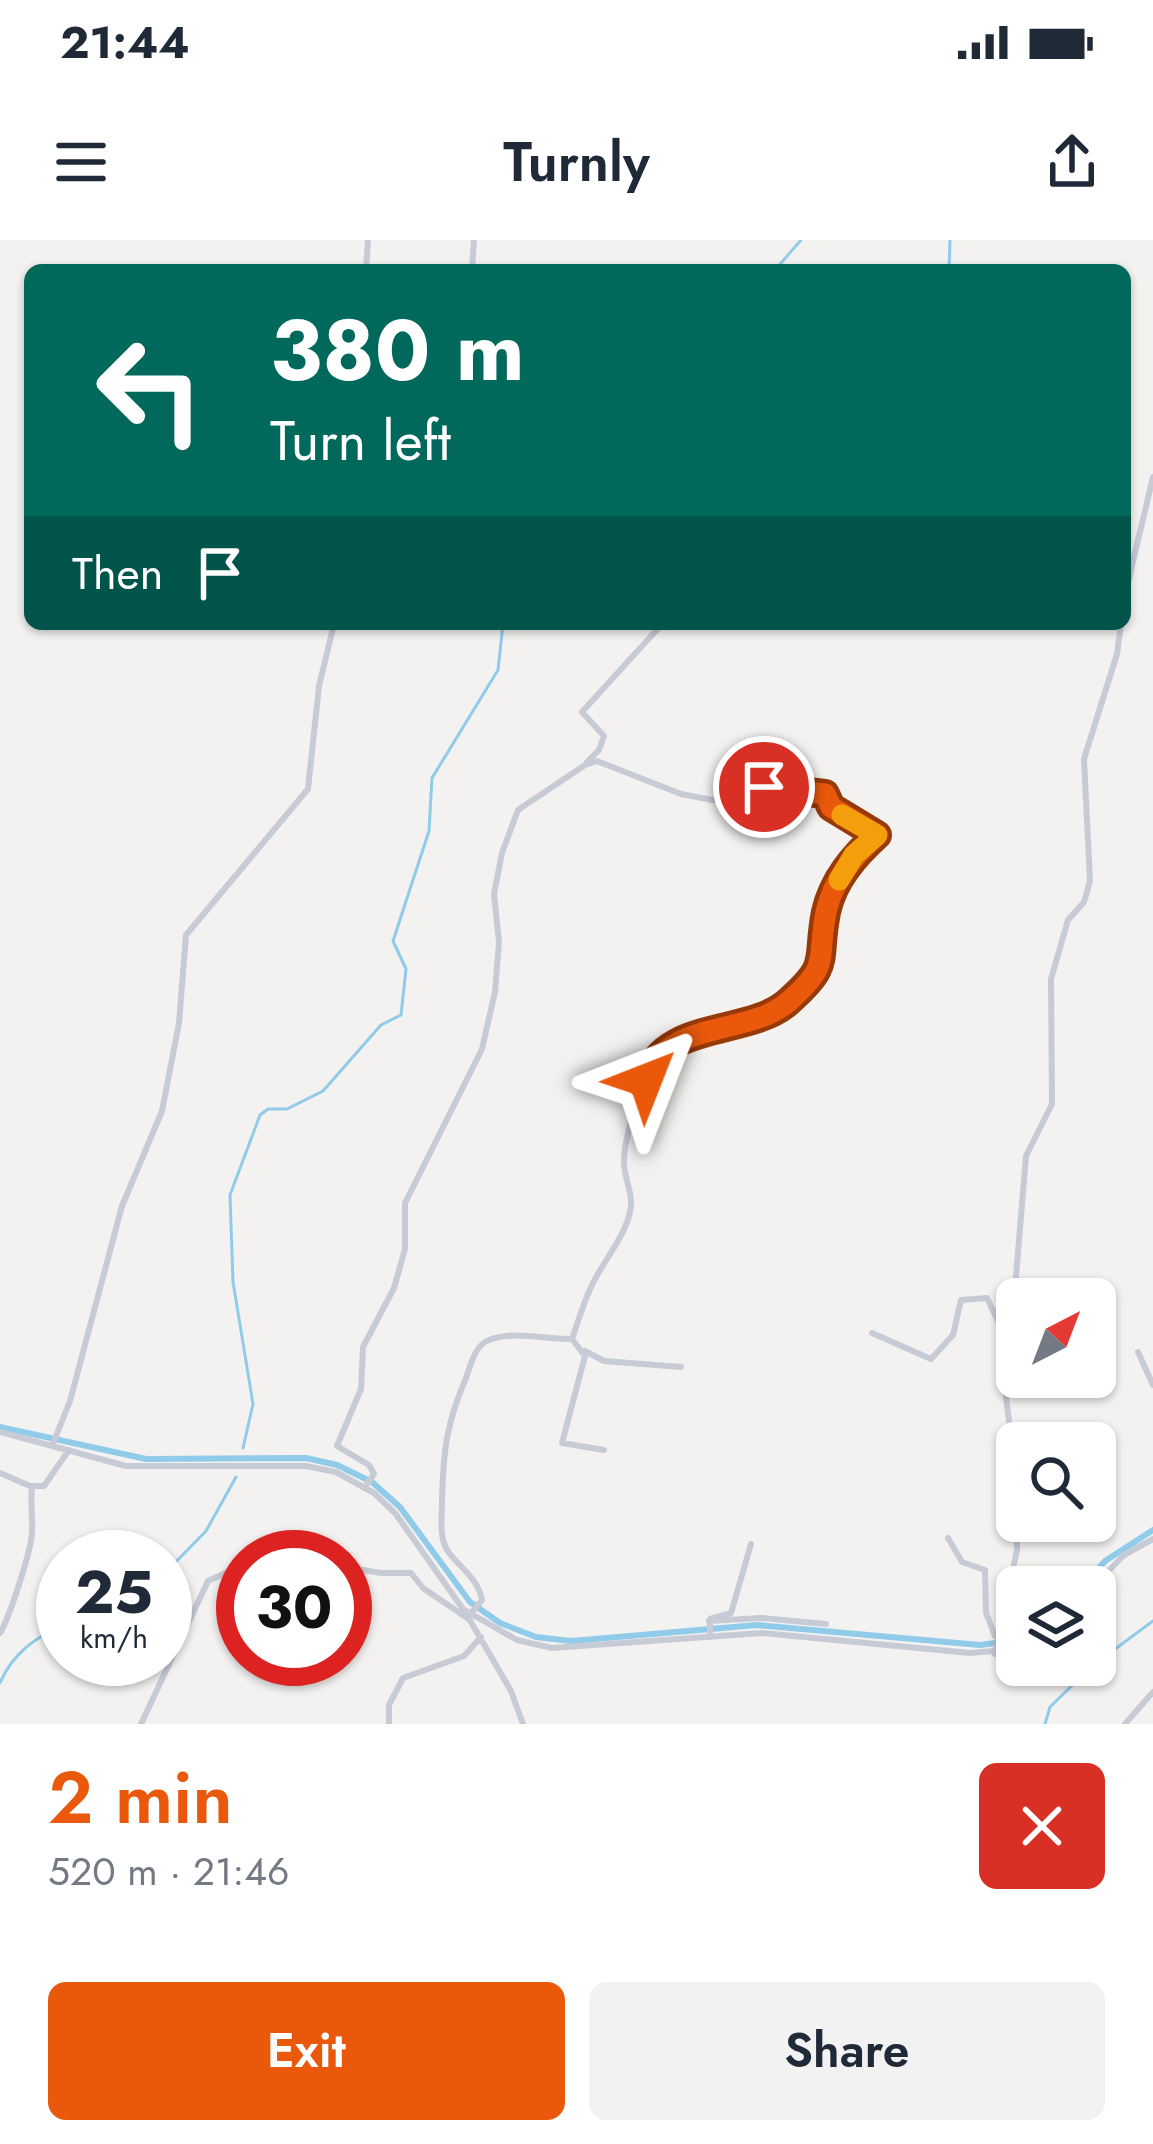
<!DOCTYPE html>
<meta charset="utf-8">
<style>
body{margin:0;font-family:Jost,sans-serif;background:#f2f2f3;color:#1f2937;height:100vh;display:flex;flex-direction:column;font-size:45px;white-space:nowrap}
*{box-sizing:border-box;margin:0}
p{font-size:39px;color:#747a83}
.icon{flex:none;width:66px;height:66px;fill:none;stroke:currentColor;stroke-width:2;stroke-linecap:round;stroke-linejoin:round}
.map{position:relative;height:1484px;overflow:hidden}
.details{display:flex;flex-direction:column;background:#fff;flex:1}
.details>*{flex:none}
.guide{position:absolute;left:24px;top:24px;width:1107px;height:366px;border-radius:18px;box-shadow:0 3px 9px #0004;background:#00695c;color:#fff;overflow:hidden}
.needle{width:78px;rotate:42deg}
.buttons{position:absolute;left:996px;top:1038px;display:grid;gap:24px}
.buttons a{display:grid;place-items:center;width:120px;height:120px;border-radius:18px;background:#fff;box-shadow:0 3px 9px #0004;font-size:60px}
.speed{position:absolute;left:36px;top:1290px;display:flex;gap:24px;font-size:60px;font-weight:700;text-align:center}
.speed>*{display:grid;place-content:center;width:156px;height:156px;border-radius:50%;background:#fff;box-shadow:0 3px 9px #0004;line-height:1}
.speed small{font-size:30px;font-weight:400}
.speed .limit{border:18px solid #d22;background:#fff;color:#111}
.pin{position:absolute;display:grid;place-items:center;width:102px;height:102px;color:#fff;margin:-51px;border:6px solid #fff;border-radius:50%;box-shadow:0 3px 12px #0007}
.me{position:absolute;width:132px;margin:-66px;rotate:45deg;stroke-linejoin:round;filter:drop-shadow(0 0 9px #0008)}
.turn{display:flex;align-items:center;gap:42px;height:252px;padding:0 48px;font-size:54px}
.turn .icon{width:156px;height:156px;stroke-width:2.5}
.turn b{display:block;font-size:84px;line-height:102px}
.then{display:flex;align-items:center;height:114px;padding:0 48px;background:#0003;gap:24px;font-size:45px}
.round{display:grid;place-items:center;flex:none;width:126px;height:126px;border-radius:18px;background:#f2f2f3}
.head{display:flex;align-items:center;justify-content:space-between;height:204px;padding:0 48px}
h1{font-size:72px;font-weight:600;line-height:90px;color:#ea580c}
.action{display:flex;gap:24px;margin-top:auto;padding:24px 48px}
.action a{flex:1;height:138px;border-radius:18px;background:#ea580c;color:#fff;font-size:48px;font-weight:600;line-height:138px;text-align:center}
.action a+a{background:#f2f2f3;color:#1f2937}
.status{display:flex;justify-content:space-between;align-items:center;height:84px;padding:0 60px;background:#fff;direction:ltr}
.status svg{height:33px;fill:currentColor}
header{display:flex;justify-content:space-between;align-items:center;height:156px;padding:0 48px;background:#fff;font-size:54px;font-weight:600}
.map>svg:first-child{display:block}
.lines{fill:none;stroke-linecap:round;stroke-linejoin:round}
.stream{stroke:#91cbea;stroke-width:3}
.canal{stroke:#91cbea;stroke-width:6}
.minor{stroke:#c6cbd5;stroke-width:6}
.route-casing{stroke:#983908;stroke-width:30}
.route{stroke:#ea580c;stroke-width:21}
.slow{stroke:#f59e0b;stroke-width:21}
</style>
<div class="status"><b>21:44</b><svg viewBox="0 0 49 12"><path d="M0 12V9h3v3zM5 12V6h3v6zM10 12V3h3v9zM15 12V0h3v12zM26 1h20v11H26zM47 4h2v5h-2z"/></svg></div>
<header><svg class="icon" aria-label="menu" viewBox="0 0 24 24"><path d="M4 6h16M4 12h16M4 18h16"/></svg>Turnly<svg class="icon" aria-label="share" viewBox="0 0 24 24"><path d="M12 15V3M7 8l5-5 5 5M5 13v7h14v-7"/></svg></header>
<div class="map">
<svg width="1153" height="1484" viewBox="0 0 1153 1484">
<rect width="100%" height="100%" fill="#f3f2f1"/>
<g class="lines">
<path class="stream" d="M775 30 801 0
M949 30 950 0
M243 1208 253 1164 233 1042 230 955 260 875 268 869H287L323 851 381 785 401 775 406 729 393 701 429 591 432 538 498 430 503 384
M165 1333 206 1291 236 1237
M1095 1424 1153 1381
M0 1443C13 1413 34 1399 63 1384
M1045 1484 1050 1467 1093 1425"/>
<path class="canal" d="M0 1187 146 1219 306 1218 337 1225 372 1242 400 1267 470 1362 500 1383 536 1397 571 1401 757 1385 980 1405 1017 1400
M1081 1347 1105 1321 1153 1290"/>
<path class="minor" d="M366 30 368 0
M472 30 474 0
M1125 355 1153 237
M587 522 599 510 604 496 582 472 662 384
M872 1093 931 1119 953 1095 961 1060 987 1058 1007 1100
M572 1099 585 1116 562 1203 604 1210
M585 1111 604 1121 681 1127
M1138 1112 1153 1145
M0 1192 126 1226H306L336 1232 374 1253 395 1273 463 1369 517 1400 552 1408 762 1393 970 1413 1017 1409
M52 1206 70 1161 122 966 162 871 179 783 186 695 308 549 319 446 334 384
M0 1233 30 1246H44L69 1210
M364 1248 374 1234 369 1225 337 1206 361 1149 363 1107 394 1048 405 1009V963L482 809 495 752 499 702 494 654 502 613 518 570 585 525 597 521 681 554 712 560 735 559 763 546 825 554 831 567 877 595C854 615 834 639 827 670 821 694 829 720 812 740 774 786 711 777 665 810 646 823 624 896 624 920 623 935 632 950 631 965 629 993 602 1022 591 1047 583 1064 578 1082 572 1099 546 1100 515 1090 489 1100 475 1105 471 1124 466 1138 446 1184 443 1213 442 1263 442 1275 440 1288 443 1300 448 1322 477 1332 482 1360L471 1373
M948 1298 962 1322 985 1330 986 1373 995 1396
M275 1317H291
M345 1327 381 1333H411L423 1348 470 1380
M1093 1347 1124 1315 1153 1299
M468 1377 511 1451 523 1484
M709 1381 761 1378 826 1384
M0 1393C9 1379 31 1311 32 1293 33 1277 30 1262 32 1246
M710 1397V1379L731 1373 751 1304
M995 1414 1017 1310 1016 1236 1006 1157 1026 916 1052 864 1051 739 1068 680 1084 662 1090 641 1084 519 1117 414 1121 384
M141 1484 208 1341 243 1325
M389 1484V1465L403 1438 464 1416 481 1397
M1125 1484 1153 1452"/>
</g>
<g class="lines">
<g class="route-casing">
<path id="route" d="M646 840C664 779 748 797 788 762 832 723 816 723 826 672 833 640 854 616 877 595L831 567 825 554 764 547"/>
</g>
<use href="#route" class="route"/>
<path class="slow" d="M839 640 854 615 877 595 842 575"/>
</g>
</svg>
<div class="buttons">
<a><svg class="needle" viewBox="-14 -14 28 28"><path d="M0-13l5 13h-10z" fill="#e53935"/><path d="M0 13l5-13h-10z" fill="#747a83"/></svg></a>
<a><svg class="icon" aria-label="search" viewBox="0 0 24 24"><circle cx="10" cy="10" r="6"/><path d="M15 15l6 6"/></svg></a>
<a><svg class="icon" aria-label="layers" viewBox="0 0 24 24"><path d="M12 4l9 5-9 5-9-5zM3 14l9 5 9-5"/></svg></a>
</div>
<div class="speed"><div>25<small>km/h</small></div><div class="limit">30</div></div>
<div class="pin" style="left:764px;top:547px;background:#d93025"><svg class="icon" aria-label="arrive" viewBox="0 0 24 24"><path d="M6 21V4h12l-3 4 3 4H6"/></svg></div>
<svg class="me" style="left:646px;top:840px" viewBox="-20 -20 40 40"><path d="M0-17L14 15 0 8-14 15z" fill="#ea580c" stroke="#fff" stroke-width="4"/></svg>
<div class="guide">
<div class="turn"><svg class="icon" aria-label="left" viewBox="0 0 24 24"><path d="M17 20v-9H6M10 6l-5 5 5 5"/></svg><div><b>380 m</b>Turn left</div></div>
<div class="then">Then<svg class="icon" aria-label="arrive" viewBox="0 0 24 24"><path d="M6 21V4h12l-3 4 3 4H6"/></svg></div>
</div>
</div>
<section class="details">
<div class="head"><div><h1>2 min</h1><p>520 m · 21:46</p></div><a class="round" style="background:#d93025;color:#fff"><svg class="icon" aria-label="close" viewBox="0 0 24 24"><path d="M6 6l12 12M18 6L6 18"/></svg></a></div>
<div class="action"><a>Exit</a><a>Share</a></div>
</section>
